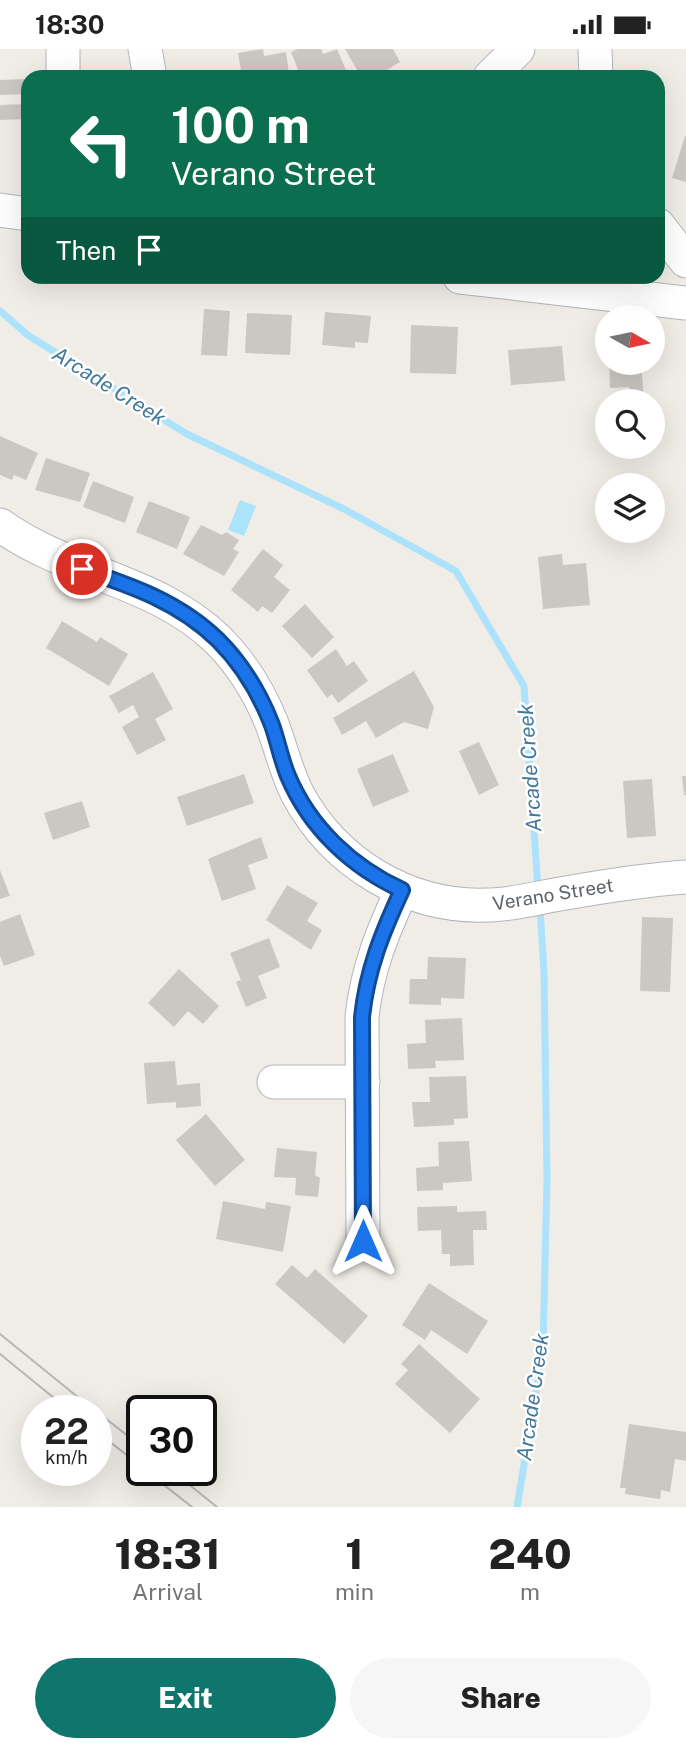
<!DOCTYPE html>
<style>
body{margin:0;font-family:"Public Sans",sans-serif;background:#f6f6f6;color:#222;height:100vh;display:flex;flex-direction:column;font-size:26px;white-space:nowrap}
*{box-sizing:border-box;margin:0}
p{font-size:23px;color:#767676}
.icon{flex:none;width:38px;height:38px;fill:none;stroke:currentColor;stroke-width:2;stroke-linecap:round;stroke-linejoin:round}
.map{position:relative;height:1458px;overflow:hidden}
.drawer{display:flex;flex-direction:column;background:#fff;flex:1}
.drawer>*{flex:none}
.guide{position:absolute;left:21px;top:21px;width:644px;height:214px;border-radius:21px;box-shadow:0 7px 28px #0002;background:#0b6e4f;color:#fff;overflow:hidden}
.needle{width:46px;rotate:99deg}
.buttons{position:absolute;left:595px;top:256px;display:grid;gap:14px}
.buttons a{display:grid;place-items:center;width:70px;height:70px;border-radius:50%;background:#fff;box-shadow:0 7px 28px #0002;font-size:35px}
.speed{position:absolute;left:21px;top:1346px;display:flex;gap:14px;font-size:35px;font-weight:700;text-align:center}
.speed>*{display:grid;place-content:center;width:91px;height:91px;border-radius:50%;background:#fff;box-shadow:0 7px 28px #0002;line-height:1}
.speed small{font-size:18px;font-weight:400}
.speed .limit{border:4px solid #111;border-radius:10px;background:#fff;color:#111}
.pin{position:absolute;display:grid;place-items:center;width:60px;height:60px;color:#fff;margin:-30px;border:4px solid #fff;border-radius:50%;box-shadow:0 2px 7px #0007}
.me{position:absolute;width:77px;margin:-38px;rotate:0deg;stroke-linejoin:round;filter:drop-shadow(0 0 5px #0008)}
.turn{display:flex;align-items:center;gap:24px;height:147px;padding:0 35px;font-size:32px}
.turn .icon{width:91px;height:91px;stroke-width:2.5}
.turn b{display:block;font-size:49px;line-height:60px}
.then{display:flex;align-items:center;height:66px;padding:0 35px;background:#0003;gap:14px;font-size:26px}
.eta{display:flex;justify-content:space-evenly;align-items:center;height:119px;text-align:center}
.eta b{font-size:42px;font-weight:800;line-height:49px}
.primary-button{display:flex;gap:14px;margin-top:auto;padding:14px 35px}
.primary-button a{flex:1;height:80px;border-radius:42px;background:#0f766e;color:#fff;font-size:28px;font-weight:800;line-height:80px;text-align:center}
.primary-button a+a{background:#f6f6f6;color:#222}
.status{display:flex;justify-content:space-between;align-items:center;height:49px;padding:0 35px;background:#fff;direction:ltr}
.status svg{height:19px;fill:currentColor}
.map>svg:first-child{display:block}
.water{fill:#ace2fb}
.lines{fill:none;stroke-linecap:round;stroke-linejoin:round}
.stream{stroke:#ace2fb;stroke-width:7}
.building{fill:#cbc8c3}
.minor-casing{stroke:#b2b5b9;stroke-width:35}
.minor{stroke:#fff;stroke-width:33}
.tram{stroke:#b5b6b7;stroke-width:2}
.route-casing{stroke:#114b97;stroke-width:18}
.route{stroke:#1a73e8;stroke-width:12}
.labels{text-anchor:middle;stroke-width:5;stroke-linejoin:round;paint-order:stroke}
.street-label{font-size:19px;fill:#5e6367;stroke:#fff}
.water-label{font-size:21px;font-style:italic;fill:#42799c;stroke:#fff}
</style>
<div class="status"><b>18:30</b><svg viewBox="0 0 49 12"><path d="M0 12V9h3v3zM5 12V6h3v6zM10 12V3h3v9zM15 12V0h3v12zM26 1h20v11H26zM47 4h2v5h-2z"/></svg></div>
<div class="map">
<svg width="686" height="1458" viewBox="0 0 686 1458">
<rect width="100%" height="100%" fill="#f0ede7"/>
<path class="water" d="M240 451 256 457 244 487 228 481Z"/>
<g class="lines">
<path class="stream" d="M0 262 29 287 187 385 344 460 456 522 524 637 538 840
M517 1458 543 1301 547 1130 544 922 540 859"/>
</g>
<path class="building" d="M263 0 264 7 286 3 289 24 294 23V28H242L238 4Z
M298 0H321L323 5 337 0 349 28H301L291 3Z
M345 0H393L400 13 387 21 391 28H361Z
M28 30V45L0 46V31Z
M28 55V70L0 71V56Z
M685 87H686V133L672 129Z
M204 260 230 262 227 307 201 306Z
M325 263 371 267 368 294 355 293V299L322 296Z
M247 264 292 266 290 306 245 304Z
M411 276 458 278 456 325 410 324Z
M562 297 565 332 511 336 508 301Z
M609 313H641L644 352H614V349L630 348 629 338 610 339Z
M0 387 38 404 26 431 14 426 12 431 0 426Z
M46 409 90 424 80 453 35 441Z
M93 432 134 448 125 474 83 458Z
M149 452 190 468 177 500 136 483Z
M201 476 222 486 226 483 239 491 233 500 239 503 224 527 183 505Z
M263 500 283 516 274 528 290 541 272 564 262 557 258 563 231 541Z
M562 505 563 516 586 514 590 556 543 560 538 508Z
M305 555 334 588 312 609 282 577Z
M62 572 97 593 100 588 128 605 109 637 46 599Z
M336 600 347 617 354 612 368 632 338 654 332 645 327 649 307 621Z
M414 622 434 658 428 680 404 673 376 689 366 672 342 686 333 669Z
M153 623 173 660 155 670 166 691 137 706 122 678 139 668 133 656 119 664 109 647Z
M479 693 499 736 479 746 459 702Z
M393 705 409 743 373 758 357 720Z
M244 725 254 754 187 777 177 748Z
M682 727H686V746H684Z
M652 730 656 787 627 789 623 732Z
M82 752 90 778 53 791 44 764Z
M261 788 268 809 248 816 256 840 222 852 208 810Z
M0 821 10 847 0 850Z
M287 836 318 854 307 872 322 881 311 901 266 871Z
M20 865 35 906 4 917 0 907V873Z
M642 868 673 869 670 943 640 942Z
M269 889 280 918 258 927 267 949 246 958 236 933 241 931 230 904Z
M428 908 466 909 464 950 441 949V956L409 955 410 930H427Z
M179 920 219 957 203 975 188 962 174 978 148 954Z
M462 969 464 1011 435 1012 436 1019 408 1020 407 995 426 994 425 971Z
M175 1012 177 1036 200 1034 201 1057 176 1059V1053L147 1055 144 1014Z
M466 1027 468 1069 454 1070V1076L414 1078 412 1053H430L429 1028Z
M206 1065 245 1111 215 1137 176 1091Z
M469 1092 472 1132 443 1134V1141L417 1142 416 1119 439 1117 438 1093Z
M277 1099 317 1103 315 1126 320 1129 318 1148 295 1146 296 1129 274 1128Z
M223 1152 265 1160 266 1153 291 1157 283 1203 216 1190Z
M457 1157V1163L486 1162 487 1181H473L474 1216 450 1217V1205H442L441 1181 418 1182 417 1158Z
M292 1216 307 1229 315 1220 368 1267 344 1295 275 1235Z
M429 1234 488 1272 467 1305 431 1281 425 1291 402 1276Z
M419 1295 480 1350 450 1384 395 1335 408 1321 401 1315Z
M629 1375 686 1383V1412L675 1410 670 1443 661 1441 660 1450 625 1445 626 1439H620Z"/>
<g class="lines">
<g class="minor-casing">
<path id="minor" d="M145 0 150 28
M595 0 596 28
M63 28V0
M490 28 518 0
M0 161 28 165
M658 176 686 212
M460 228 686 254
M0 476C68 525 157 531 218 591 241 614 260 645 272 675 281 699 286 722 297 744 334 814 408 859 487 856 513 856 540 848 566 844 606 837 645 831 686 828
M274 1033H363
M363 1192 362 968C367 921 382 884 402 841"/>
</g>
<use href="#minor" class="minor"/>
<path class="tram" d="M0 1285 95 1362
M0 1305 70 1362
M96 1362 142 1398
M96 1382 142 1418
M145 1421 192 1458
M171 1421 217 1458"/>
</g>
<g class="lines">
<g class="route-casing">
<path id="route" d="M82 520C132 537 179 553 218 591 241 614 260 645 272 676 278 693 281 710 288 727 310 779 352 818 402 841 382 884 367 921 362 968L363 1192"/>
</g>
<use href="#route" class="route"/>
</g>
<g class="labels">
<g class="street-label">
<text transform="translate(553 845) rotate(-9)" y="7">Verano Street</text>
</g>
<g class="water-label">
<text transform="translate(109 337) rotate(32)" y="7">Arcade Creek</text>
<text transform="translate(530 719) rotate(-94)" y="7">Arcade Creek</text>
<text transform="translate(533 1348) rotate(-82)" y="7">Arcade Creek</text>
</g>
</g>
</svg>
<div class="buttons">
<a><svg class="needle" viewBox="-14 -14 28 28"><path d="M0-13l5 13h-10z" fill="#e53935"/><path d="M0 13l5-13h-10z" fill="#767676"/></svg></a>
<a><svg class="icon" aria-label="search" viewBox="0 0 24 24"><circle cx="10" cy="10" r="6"/><path d="M15 15l6 6"/></svg></a>
<a><svg class="icon" aria-label="layers" viewBox="0 0 24 24"><path d="M12 4l9 5-9 5-9-5zM3 14l9 5 9-5"/></svg></a>
</div>
<div class="speed"><div>22<small>km/h</small></div><div class="limit">30</div></div>
<div class="pin" style="left:82px;top:520px;background:#d93025"><svg class="icon" aria-label="arrive" viewBox="0 0 24 24"><path d="M6 21V4h12l-3 4 3 4H6"/></svg></div>
<svg class="me" style="left:363px;top:1192px" viewBox="-20 -20 40 40"><path d="M0-17L14 15 0 8-14 15z" fill="#1a73e8" stroke="#fff" stroke-width="4"/></svg>
<div class="guide">
<div class="turn"><svg class="icon" aria-label="left" viewBox="0 0 24 24"><path d="M17 20v-9H6M10 6l-5 5 5 5"/></svg><div><b>100 m</b>Verano Street</div></div>
<div class="then">Then<svg class="icon" aria-label="arrive" viewBox="0 0 24 24"><path d="M6 21V4h12l-3 4 3 4H6"/></svg></div>
</div>
</div>
<section class="drawer">
<div class="eta">
<div><b>18:31</b><p>Arrival</p></div>
<div><b>1</b><p>min</p></div>
<div><b>240</b><p>m</p></div>
</div>
<div class="primary-button"><a>Exit</a><a>Share</a></div>
</section>
